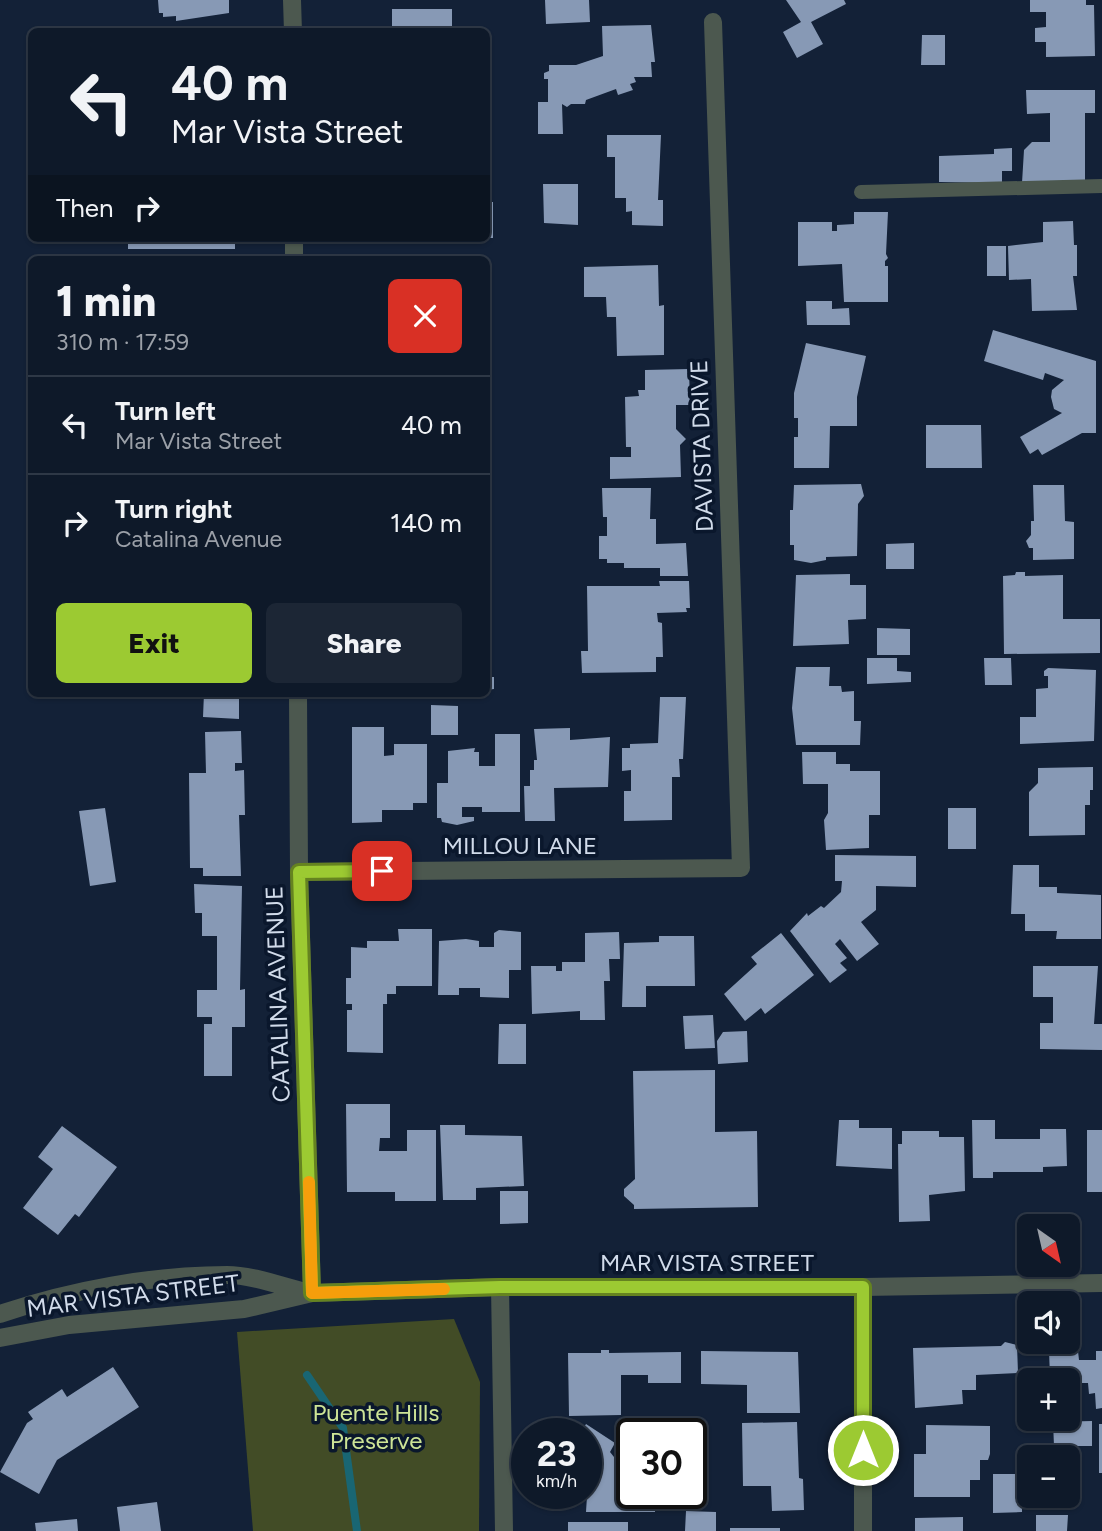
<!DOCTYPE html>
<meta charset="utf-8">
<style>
body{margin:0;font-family:Figtree,sans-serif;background:#1c2635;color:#f1f3f6;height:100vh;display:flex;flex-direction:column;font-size:26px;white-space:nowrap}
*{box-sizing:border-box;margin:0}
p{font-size:23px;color:#9ba0a8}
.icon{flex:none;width:38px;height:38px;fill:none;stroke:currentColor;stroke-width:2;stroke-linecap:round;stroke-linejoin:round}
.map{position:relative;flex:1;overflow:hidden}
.drawer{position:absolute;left:28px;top:256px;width:462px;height:441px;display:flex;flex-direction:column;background:#0e1929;border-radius:10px;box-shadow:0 2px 5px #0004,0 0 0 2px #2e3846}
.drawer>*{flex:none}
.hud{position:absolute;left:28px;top:28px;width:462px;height:214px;border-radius:10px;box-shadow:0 2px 5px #0004,0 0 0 2px #2e3846;background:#0e1929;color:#f1f3f6;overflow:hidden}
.needle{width:46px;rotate:146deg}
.controls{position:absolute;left:1017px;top:1214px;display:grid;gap:14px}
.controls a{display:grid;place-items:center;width:63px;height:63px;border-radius:10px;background:#0e1929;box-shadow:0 2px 5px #0004,0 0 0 2px #2e3846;font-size:35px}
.speed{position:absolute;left:511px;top:1418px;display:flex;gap:14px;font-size:35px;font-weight:700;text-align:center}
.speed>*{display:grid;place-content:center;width:91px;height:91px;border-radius:50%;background:#0e1929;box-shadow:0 2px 5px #0004,0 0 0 2px #2e3846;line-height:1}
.speed small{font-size:18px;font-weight:400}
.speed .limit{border:4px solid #111;border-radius:10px;background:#fff;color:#111}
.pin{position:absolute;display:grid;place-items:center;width:60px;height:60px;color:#fff;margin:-30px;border-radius:14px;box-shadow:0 4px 10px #0006}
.me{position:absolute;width:77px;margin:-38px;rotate:0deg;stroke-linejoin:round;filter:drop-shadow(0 0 5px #0008)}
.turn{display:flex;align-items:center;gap:24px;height:147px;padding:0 28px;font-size:32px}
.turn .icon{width:91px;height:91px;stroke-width:2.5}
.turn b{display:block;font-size:49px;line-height:60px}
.then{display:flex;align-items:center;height:66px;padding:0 28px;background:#0003;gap:14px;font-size:26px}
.round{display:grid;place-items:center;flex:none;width:74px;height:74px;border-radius:10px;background:#1c2635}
.head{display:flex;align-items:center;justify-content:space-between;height:119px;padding:0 28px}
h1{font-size:42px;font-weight:800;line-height:52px}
.button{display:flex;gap:14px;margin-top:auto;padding:14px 28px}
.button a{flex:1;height:80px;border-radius:10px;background:#9cca32;color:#111;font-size:28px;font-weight:800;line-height:80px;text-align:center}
.button a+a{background:#1c2635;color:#f1f3f6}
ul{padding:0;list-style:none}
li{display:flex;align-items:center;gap:21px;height:98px;padding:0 28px;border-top:2px solid #2e3846}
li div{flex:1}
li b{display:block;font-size:26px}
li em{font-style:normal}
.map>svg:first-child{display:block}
.green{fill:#424c26}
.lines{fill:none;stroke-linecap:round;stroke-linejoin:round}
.stream{stroke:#196673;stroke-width:8}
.building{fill:#8799b5}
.service{stroke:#4c584f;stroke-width:14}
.minor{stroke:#4c584f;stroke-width:18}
.tertiary{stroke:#4c584f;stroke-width:18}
.route-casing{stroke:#658320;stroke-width:18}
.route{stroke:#9cca32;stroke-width:12}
.slow{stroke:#f59e0b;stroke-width:12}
.labels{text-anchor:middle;stroke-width:7;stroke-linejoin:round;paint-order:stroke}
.street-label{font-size:24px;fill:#d1dbea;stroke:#0a172c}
.park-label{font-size:24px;fill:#cde496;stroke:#0a172c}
</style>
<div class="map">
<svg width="1102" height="1531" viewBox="0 0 1102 1531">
<rect width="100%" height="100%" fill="#132137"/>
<path class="green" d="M454 1319 480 1382 479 1531H253L237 1332Z"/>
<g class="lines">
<path class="stream" d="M307 1375 343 1428 357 1531"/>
</g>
<path class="building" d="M158 0H229V13L176 21V16L163 17V13H159Z
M545 0H589L590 22 546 24Z
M786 0H844L846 4 811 22 823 44 797 58 783 32 801 22Z
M1030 0H1086V5H1094L1095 56 1046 57V42H1035V28L1046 27V12H1030Z
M392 9H452V32H397L392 29Z
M651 25 655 62H651L652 77H634L636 82 630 84 633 90 618 95 616 89 586 100 585 104H571L567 107 562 104 563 134H538V102H548V79H544V73L549 71V65H576L603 56 602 26Z
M922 35H945V65H921Z
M1026 90H1095V113H1085V182L1022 183 1024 150 1032 142H1050V113L1027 114Z
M607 135H661L658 200H663V226L632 225V211L626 212V198H615V157H607Z
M1012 148V171H1002V183L939 182V156L994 154V149Z
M543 184H578V225L544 223Z
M486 202H493V238H486Z
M854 212H888L886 254 888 258 885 261V266H888V302H844L842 264 798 266V222H832V231H837V225L854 224Z
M1073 221 1074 245H1077V276H1073L1077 310 1032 311 1031 279 1009 280 1008 246 1043 242V222Z
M128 238H235V249H128Z
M987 246H1006V276H987Z
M658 265 659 306 664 305V355L617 356 616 317H607L606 297H584V267Z
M806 301H832V309L849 308 850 325H807Z
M993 330 1096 361V433H1082L1042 455 1038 449 1030 454 1020 437 1062 413 1054 409 1051 397 1052 390 1064 380 1045 373 1043 380 984 361Z
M806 343 866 356 857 397V426H830L829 468H794V437H798V418H794V393Z
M689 369 690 405H676V429L686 439 680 445 681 477 610 479V457H631V447H626L625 397 639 396 638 390H645V370Z
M926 425H981L982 468H926Z
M861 484 864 496 858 504 857 556 826 557V560L811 563 794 560V545H790V510H793L794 485Z
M1033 485H1064L1065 521 1074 522V559L1033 560V548H1029L1026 541 1031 535V521H1034Z
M602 488H651L650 519H656V544L686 543 688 576H660V568H624V563H607V559H599V536H607V517H603Z
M914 543V569H886V544Z
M486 549H489V569H486Z
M1016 572H1025V576L1063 575V619H1100V653L1004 654 1003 576 1015 575Z
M850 574V585H866V619L848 620 849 644 793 646 796 575Z
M659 581H689L690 608H686L687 612 657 613 658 622 662 623 663 657H656V672L582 673 581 651H588L587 586H660Z
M877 628 910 629V655H877Z
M867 658H897V671L911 672V682L867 684Z
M984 658H1011L1012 685H985Z
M796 667H830L829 686H841L842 692 854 691V721H861L860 745H796L792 708Z
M1048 668 1096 670 1094 741 1020 744V717H1036V689L1048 688V676H1044V671Z
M486 677H494V689L486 690Z
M204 693H239V719L203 717Z
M660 697H686L683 759H679L680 777H672V820L624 821V791H631V770L622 771V748H630V744L658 743Z
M431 705 458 706V735H431Z
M352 727H384V756L394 755V744H427V803H413V810H382V822L352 823Z
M570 728V740L610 737 608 787 554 788 555 821H525L524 786H530V770H534V760H537L534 729Z
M241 731 242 763H235V771L244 770 245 815H239L241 876H203V868H190L189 773H206L205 732Z
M495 734H520V812H482V807H462V817H474V821L457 825 442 822 441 818H437V783H448V751L475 748 474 752H479V766H495Z
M802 752H836V764H850V771H880V815H869V848L826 850 824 820 828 813V784H803Z
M1093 767V790H1090V805H1085V835L1029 836V792L1038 783V768Z
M105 808 116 882 90 886 79 811Z
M948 808H976V849H948Z
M835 855 916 856V887L876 886V910L861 922 879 944 857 961 840 939 835 944 847 958 840 963 847 970 830 983 790 931 807 913 808 916 821 906 824 908 841 892 842 881H835Z
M1013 865H1039V887H1057V893L1101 895V939H1056L1057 931H1025V914H1011Z
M194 884 242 886 240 990 245 989V1027H232V1076H204V1024H212V1017H197V990H217V936H202V913H195Z
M398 929H432V986H396V994H387V1004H383V1053L347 1052V1010H352V1004H346V978H351V947L367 948V941H399Z
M499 930 521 932V970H509V998L480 997V988H459V995H438L439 941 466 939 479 941V947H494V933Z
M619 932 620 959H609L610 981H604L605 1020H580V1011L532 1014 531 966H556V971H562V962H585V933Z
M781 933 814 975 765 1014 761 1008 745 1021 724 994 757 964 751 957Z
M659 936H694L695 986H646V1007H622L624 943 659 942Z
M1033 966H1098L1094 1024H1102V1050L1040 1049V1023H1053V997H1033Z
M713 1015 715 1048 685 1049 683 1016Z
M499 1024H526V1064H498Z
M747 1031 748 1062 718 1064 717 1041 723 1032Z
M715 1070V1132L757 1131 758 1207 634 1209V1205L624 1196V1189L635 1179 633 1071Z
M346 1104H390V1138H380L379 1151H407V1130H436V1201H395V1192H347Z
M839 1120H859V1128H892V1169L836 1166Z
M972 1120H995V1139H1040V1129H1066L1067 1166 1043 1167V1172H993V1178H973Z
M440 1125H465V1135L522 1136 524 1186 476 1188V1200H443Z
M62 1126 117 1167 79 1217 75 1214 58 1235 23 1208 53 1169 38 1157Z
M1087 1130H1102V1192H1087Z
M902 1131H939V1137H964L965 1191 929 1195 930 1221 899 1222 898 1144H902Z
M500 1191H528V1223L500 1224Z
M1005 1342 1017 1345 1018 1373 976 1375V1390H962L963 1404 915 1408 913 1348 1001 1346Z
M601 1350H609V1353L681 1352V1383H648V1375H621V1415L569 1416 568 1353H601Z
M701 1351 798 1352 800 1413H747V1385L701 1384Z
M1049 1351H1078L1079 1360H1096V1351H1102V1408L1096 1409 1095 1393 1089 1394 1088 1383H1076V1378H1067V1376H1050Z
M113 1367 139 1407 57 1460 39 1494 0 1472 27 1423 33 1419 28 1412 62 1389 67 1397Z
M1092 1421V1446H1054L1053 1422Z
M797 1422 799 1478 803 1479 804 1510 772 1511 771 1486H743L742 1423Z
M586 1424 615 1443 610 1452 614 1457H632V1493H655V1512H586L589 1464 586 1463V1433H581Z
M1099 1424H1102V1473H1099Z
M926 1425 990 1426V1454L988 1460H980V1480H970V1497H914V1454H926Z
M993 1474H1022V1512L993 1513Z
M157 1502 161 1531H120L117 1507Z
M686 1511 716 1512V1531H685Z
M1036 1515H1068L1067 1531H1036Z
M963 1517V1531H915V1518Z
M77 1519 78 1531H36L35 1523Z
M568 1522H628V1531H568Z
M730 1528H780V1531H730Z"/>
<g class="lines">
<path class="service" d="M861 192 1102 186"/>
<path class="minor" d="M292 0 293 32
M294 238V259
M298 693 299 872 312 1293
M299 872 741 868 713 22
M500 1287 504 1531
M863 1531V1287"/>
<path class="tertiary" d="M0 1314C71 1290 152 1275 227 1275 252 1275 281 1286 305 1292
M0 1338 69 1325 244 1309 312 1293 500 1287H863L1102 1283"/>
</g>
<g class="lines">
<g class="route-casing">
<path id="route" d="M382 871 299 872 312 1293 500 1287H863V1450"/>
</g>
<use href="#route" class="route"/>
<path class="slow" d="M309 1182 312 1293 444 1289"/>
</g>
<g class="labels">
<g class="street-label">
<text transform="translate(702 446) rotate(-92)" y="8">DAVISTA DRIVE</text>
<text x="520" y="854">MILLOU LANE</text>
<text transform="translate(278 994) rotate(-92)" y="8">CATALINA AVENUE</text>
<text x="707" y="1271">MAR VISTA STREET</text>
<text transform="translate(133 1296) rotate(-7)" y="8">MAR VISTA STREET</text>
</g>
<g class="park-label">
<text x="376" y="1421">Puente Hills<tspan x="376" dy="28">Preserve</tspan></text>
</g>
</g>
</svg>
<div class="controls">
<a><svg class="needle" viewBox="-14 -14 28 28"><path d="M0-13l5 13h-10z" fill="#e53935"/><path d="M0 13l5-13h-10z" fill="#9ba0a8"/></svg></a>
<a><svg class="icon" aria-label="sound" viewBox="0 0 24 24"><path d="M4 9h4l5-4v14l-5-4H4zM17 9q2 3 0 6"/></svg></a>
<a>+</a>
<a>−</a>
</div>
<div class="speed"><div>23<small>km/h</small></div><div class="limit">30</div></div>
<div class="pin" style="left:382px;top:871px;background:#d93025"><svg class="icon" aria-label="arrive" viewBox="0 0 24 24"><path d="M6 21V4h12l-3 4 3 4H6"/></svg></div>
<svg class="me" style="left:863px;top:1450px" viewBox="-20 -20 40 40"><circle r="17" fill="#9cca32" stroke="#fff" stroke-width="3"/><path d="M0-11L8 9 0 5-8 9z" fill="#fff"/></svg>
<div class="hud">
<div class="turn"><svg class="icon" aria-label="left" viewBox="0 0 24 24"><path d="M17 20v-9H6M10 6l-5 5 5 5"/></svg><div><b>40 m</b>Mar Vista Street</div></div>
<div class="then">Then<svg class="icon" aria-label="right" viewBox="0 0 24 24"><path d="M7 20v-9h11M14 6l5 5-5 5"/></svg></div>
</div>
<section class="drawer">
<div class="head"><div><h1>1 min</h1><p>310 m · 17:59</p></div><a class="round" style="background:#d93025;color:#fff"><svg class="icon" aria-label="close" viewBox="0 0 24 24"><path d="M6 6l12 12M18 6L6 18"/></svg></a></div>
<ul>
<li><svg class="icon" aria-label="left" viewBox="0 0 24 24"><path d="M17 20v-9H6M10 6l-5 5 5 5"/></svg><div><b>Turn left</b><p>Mar Vista Street</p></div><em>40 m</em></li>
<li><svg class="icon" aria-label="right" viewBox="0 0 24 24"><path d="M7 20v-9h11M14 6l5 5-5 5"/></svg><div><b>Turn right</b><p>Catalina Avenue</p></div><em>140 m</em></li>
</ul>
<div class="button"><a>Exit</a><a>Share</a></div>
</section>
</div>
